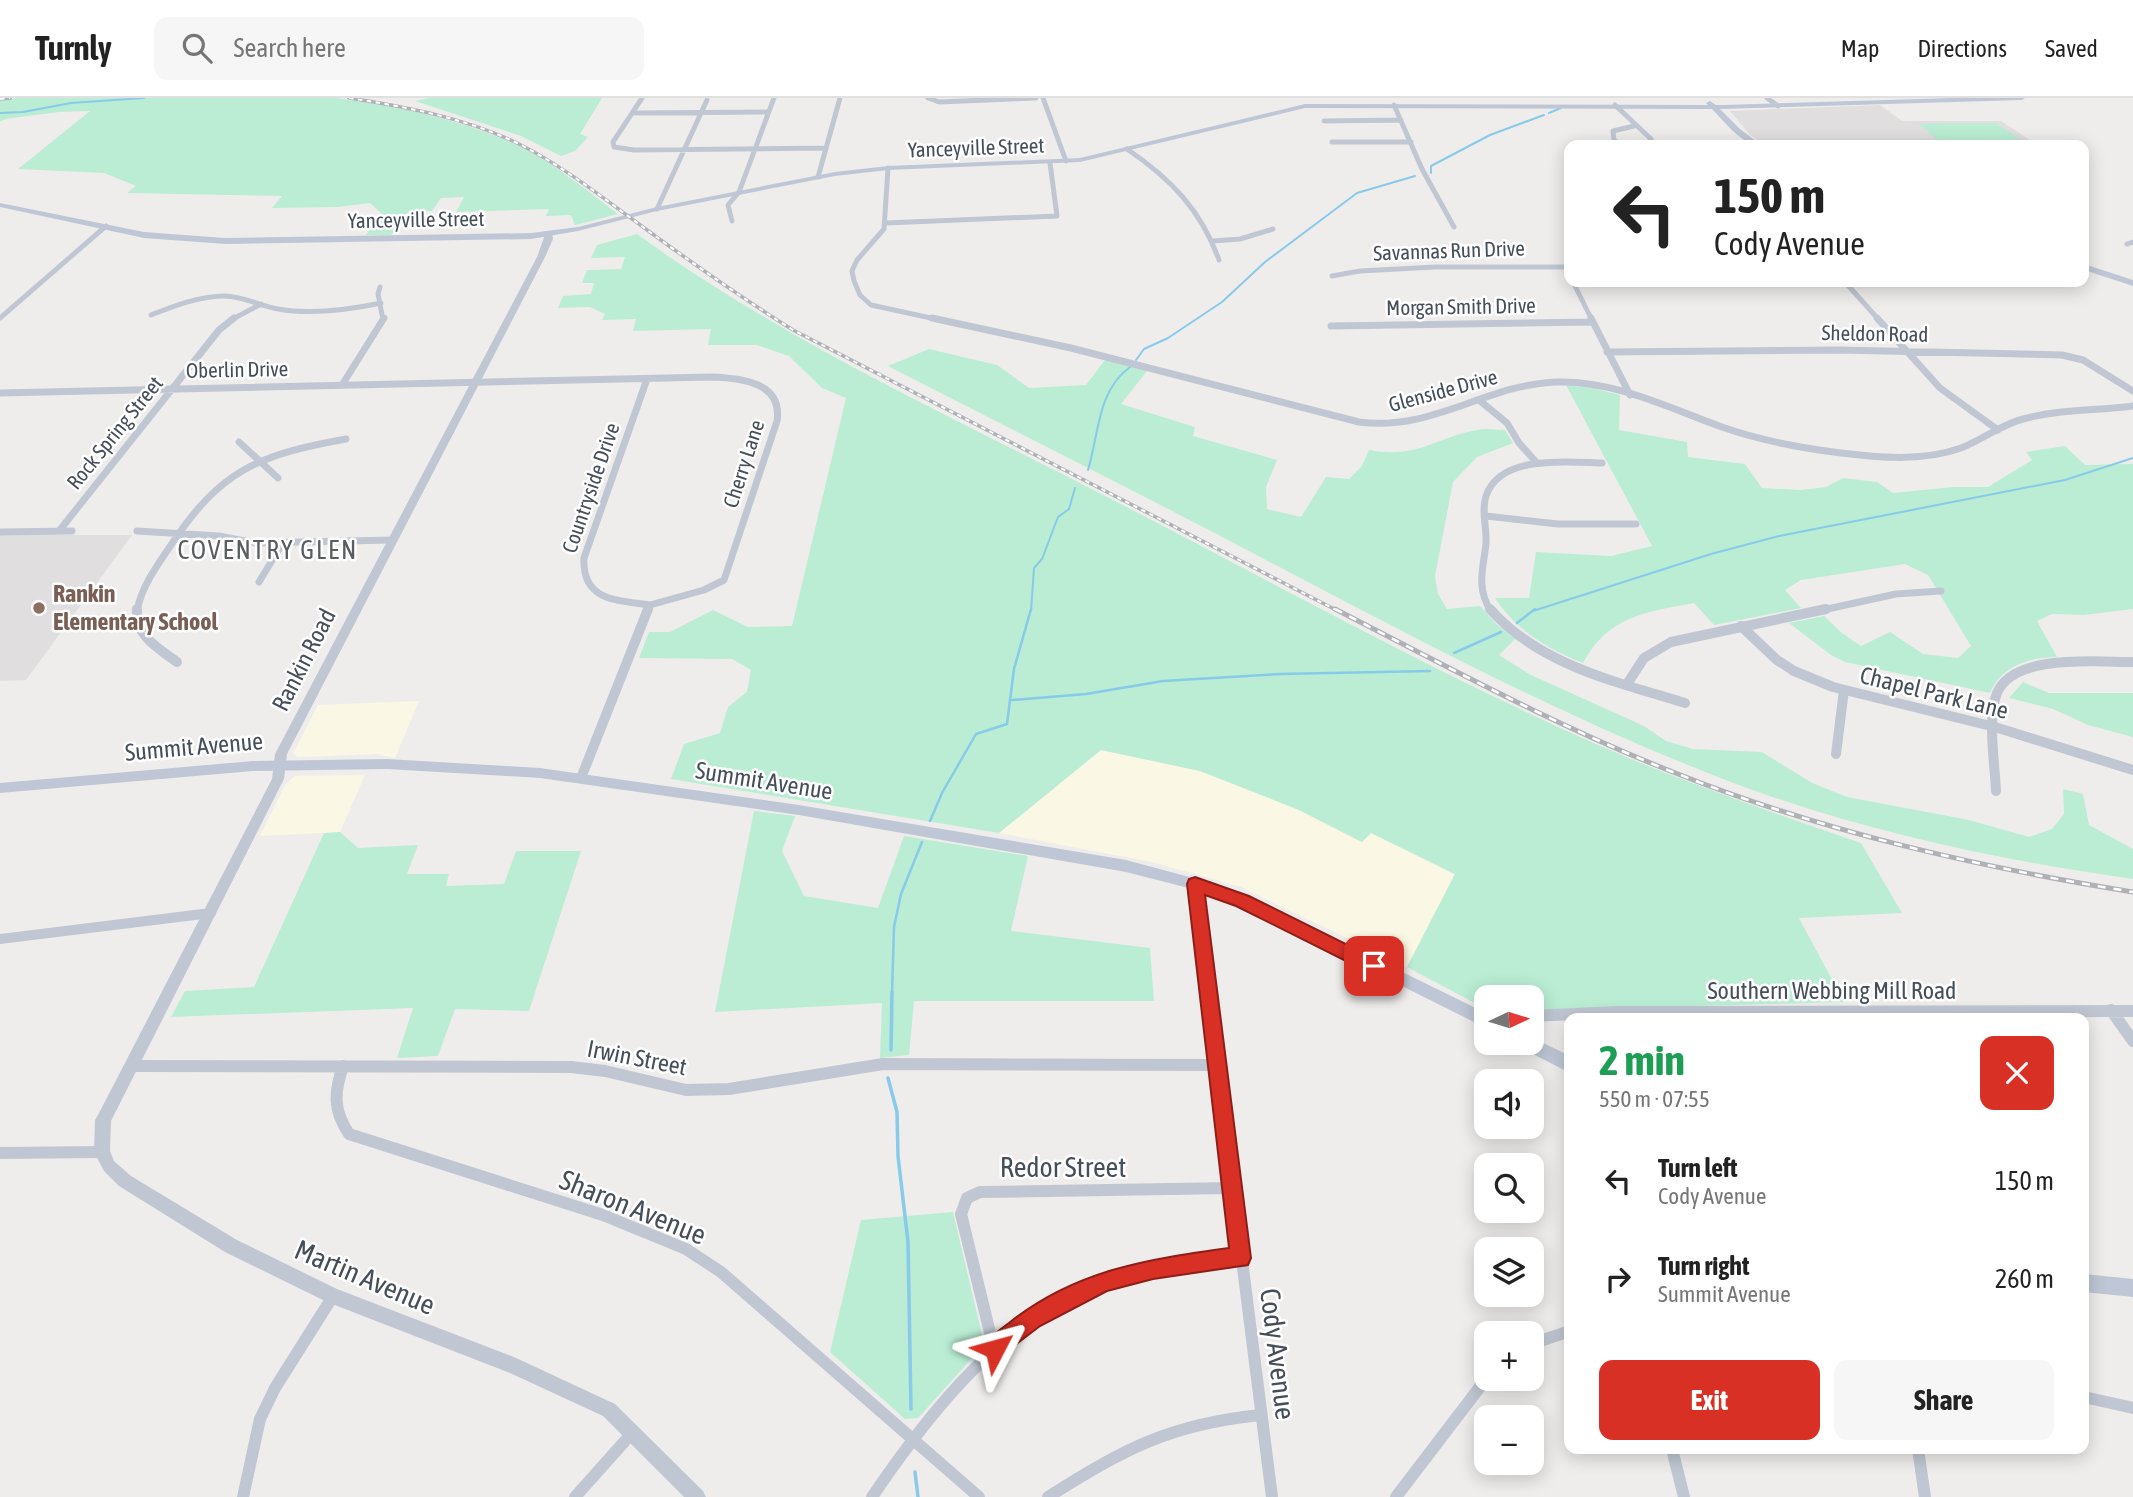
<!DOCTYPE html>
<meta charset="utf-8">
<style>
body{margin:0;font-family:"Asap Condensed",sans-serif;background:#f6f6f6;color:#222;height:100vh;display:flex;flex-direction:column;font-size:26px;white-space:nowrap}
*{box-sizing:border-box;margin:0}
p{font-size:23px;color:#767676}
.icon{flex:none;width:38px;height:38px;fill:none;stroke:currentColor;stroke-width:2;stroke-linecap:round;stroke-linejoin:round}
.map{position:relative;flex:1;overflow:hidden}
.panel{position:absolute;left:1564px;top:915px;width:525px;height:441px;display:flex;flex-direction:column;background:#fff;border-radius:14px;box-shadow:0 4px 18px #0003}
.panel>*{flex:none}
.top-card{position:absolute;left:1564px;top:42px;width:525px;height:147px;border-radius:14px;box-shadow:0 4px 18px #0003;background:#fff;color:#222;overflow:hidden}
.needle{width:46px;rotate:86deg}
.buttons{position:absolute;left:1474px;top:887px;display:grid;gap:14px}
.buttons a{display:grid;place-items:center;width:70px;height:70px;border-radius:14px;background:#fff;box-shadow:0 4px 18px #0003;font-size:35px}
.pin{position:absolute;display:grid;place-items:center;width:60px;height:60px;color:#fff;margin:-30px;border-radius:14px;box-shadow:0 4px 10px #0006}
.me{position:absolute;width:77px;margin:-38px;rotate:51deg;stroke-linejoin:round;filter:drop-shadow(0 0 5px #0008)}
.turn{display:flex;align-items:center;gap:24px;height:147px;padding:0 35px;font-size:32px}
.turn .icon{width:91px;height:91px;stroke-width:2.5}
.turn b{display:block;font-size:49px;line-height:60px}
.round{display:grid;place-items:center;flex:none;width:74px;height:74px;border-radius:14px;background:#f6f6f6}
.summary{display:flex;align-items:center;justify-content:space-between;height:119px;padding:0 35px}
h1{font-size:42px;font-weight:700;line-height:52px;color:#1e9e55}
.action{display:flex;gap:14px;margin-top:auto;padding:14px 35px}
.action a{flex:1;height:80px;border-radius:14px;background:#d93025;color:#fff;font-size:28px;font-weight:700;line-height:80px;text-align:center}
.action a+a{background:#f6f6f6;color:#222}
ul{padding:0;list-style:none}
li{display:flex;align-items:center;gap:21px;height:98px;padding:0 35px}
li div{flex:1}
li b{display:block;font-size:26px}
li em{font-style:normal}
header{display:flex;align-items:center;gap:42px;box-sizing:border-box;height:98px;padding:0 35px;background:#fff;border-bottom:2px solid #e0e0e0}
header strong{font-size:33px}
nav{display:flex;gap:38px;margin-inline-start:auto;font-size:24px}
.search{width:490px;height:63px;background:#f6f6f6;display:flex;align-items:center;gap:18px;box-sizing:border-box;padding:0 24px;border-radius:14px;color:#767676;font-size:26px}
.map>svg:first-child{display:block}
.commercial{fill:#fbf7e5}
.education{fill:#e0dede}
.green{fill:#baedd4}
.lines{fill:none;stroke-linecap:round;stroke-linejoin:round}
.stream-far2{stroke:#88caea;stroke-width:2}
.stream-far1{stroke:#88caea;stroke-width:2.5}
.stream{stroke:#88caea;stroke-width:3.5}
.minor-far3{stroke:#c0c7d2;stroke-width:5}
.minor-far2{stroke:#c0c7d2;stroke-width:7}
.minor-far1{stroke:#c0c7d2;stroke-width:10}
.minor{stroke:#c0c7d2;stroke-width:12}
.tertiary{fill:#c0c7d2;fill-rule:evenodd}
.secondary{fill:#bfc7d6;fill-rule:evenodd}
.rail-far1-casing{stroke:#afb1b7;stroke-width:3.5}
.rail-casing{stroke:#afb1b7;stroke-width:5}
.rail-far1{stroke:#fff;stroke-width:2;stroke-dasharray:4.5;stroke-linecap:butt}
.rail{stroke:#fff;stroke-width:2.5;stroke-dasharray:8;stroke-linecap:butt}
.route{fill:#d93025;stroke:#8d1f18;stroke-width:2}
.education-dot{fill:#8d6e63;stroke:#fff;stroke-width:2.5}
.labels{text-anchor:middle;stroke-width:5;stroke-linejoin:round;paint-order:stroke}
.far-street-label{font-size:21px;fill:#454e59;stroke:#fff}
.education-label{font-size:24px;font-weight:bold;fill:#785e54;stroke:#fff;text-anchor:start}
.street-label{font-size:24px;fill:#454e59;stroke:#fff}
.neighbourhood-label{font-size:26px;letter-spacing:2px;fill:#595c61;stroke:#fff}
.near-street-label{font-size:28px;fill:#454e59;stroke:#fff}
</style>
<header>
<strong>Turnly</strong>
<div class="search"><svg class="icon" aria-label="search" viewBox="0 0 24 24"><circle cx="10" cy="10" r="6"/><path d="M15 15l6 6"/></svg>Search here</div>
<nav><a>Map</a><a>Directions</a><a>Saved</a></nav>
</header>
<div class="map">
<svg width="2133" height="1399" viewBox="0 0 2133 1399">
<rect width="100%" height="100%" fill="#efedec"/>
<path class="commercial" d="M419 603 395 660 376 656 298 659 293 656 318 607Z
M1101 652 1200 673 1299 712 1361 744 1371 735 1455 777 1407 869 1241 789 1152 764 999 735Z
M365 677 340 734 260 738 286 686 295 678Z"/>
<path class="education" d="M1880 7 1902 23H2001L2036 46 1766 47 1751 38 1730 13Z
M0 437H132L26 582 0 583Z"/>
<path class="green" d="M19 0H336C398 8 459 21 517 47 553 64 586 92 618 116L575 127 571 117 546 118 549 111 456 114 464 99 441 100 432 113 408 114 391 137H366L381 115 370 105 338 109 272 110 282 98 127 95 136 88 104 75 18 71 90 13 59 14 5 21 0 24V2Z
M429 0H602L580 36 588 39 575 53 561 58 521 38 415 3Z
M1996 25 2022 43 1942 45 1918 26Z
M637 136C785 244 955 320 1117 404 1270 483 1421 567 1578 638 1670 680 1766 712 1861 745L1902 815 1799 820 1844 904 1531 912V900H1486V911L1407 869 1455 776 1371 735 1362 744 1299 712 1200 673 1101 652 999 735 671 681 684 646 720 635 728 609 747 594 751 572 732 561 639 560 649 534H670L713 512 748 529 792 528 846 300 822 290 789 258 757 247H708L711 231 633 233 636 221 602 222 605 216 590 209 558 210 563 198 591 196 594 185H582L587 172 621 171 625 159 591 160 597 147Z
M929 251 997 267 1029 290 1086 287 1105 262 1147 273 1121 306 1195 329 1193 338 1277 362 1266 389 1267 411 1301 419 1326 379 1349 381 1362 368 1369 352C1418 361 1434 340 1477 332 1486 330 1496 332 1505 332L1513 345 1477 359 1453 384 1435 478 1438 496 1447 511 1480 508 1496 526 1515 541 1499 557 1531 577 1644 628 1666 643 1693 651 1762 654 1812 685 1847 699 1969 722 2029 739 2052 731 2064 716 2063 691 2083 696 2089 727 2133 751V781C1992 761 1851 731 1718 679 1548 613 1388 526 1228 442 1115 383 1001 326 888 268Z
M1566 287 1592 290 1620 297 1619 332 1687 344 1688 359 1745 366 1762 390 1801 392 1826 389 1843 380 1877 384 1893 395 1953 389H1988L2032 362 2026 354 2065 348 2085 367 2133 366V511L2084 517 2052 516 2037 523 2057 559C2030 559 2001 568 1990 595L1845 564 1831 557 1789 525 1824 518 1842 535 1861 548 1890 534 1923 556 1958 560 1971 548 1928 477 1905 466 1801 482 1785 492 1801 510 1714 527 1694 505C1646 514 1608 518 1583 565 1548 551 1516 532 1495 500H1529L1536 454 1611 458 1652 448Z
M2023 584 2049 595H2133V639L2088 627 2053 611 2009 600Z
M754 713 795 718 782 753 804 798 878 810 904 738 1028 758 1011 833 1150 850 1154 903H914L909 957 880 960 882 905 715 914Z
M340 734 358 750 418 747 407 776H449L446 788 504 786 516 753H581L529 913 455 911 438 958 397 960 413 910 171 919 185 893 254 889 324 735Z
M953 1114 982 1237V1249L918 1320 905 1321 830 1254 861 1122Z"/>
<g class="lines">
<path class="stream-far2" d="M0 15 23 14 71 5 144 0
M1549 15 1561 10
M1431 75V68L1490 37 1544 17
M1136 262 1144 251 1168 240 1222 204 1265 164 1357 95 1415 78
M1088 372C1099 336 1097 293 1130 269
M1031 513 1034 470 1042 461 1058 419 1069 411 1075 390
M1533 513 1711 456 1779 438 2065 382 2133 360"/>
<path class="stream-far1" d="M1517 525 1535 511
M1454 555 1501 534
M1012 602 1086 596 1163 583 1280 576 1430 573
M930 723 942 695 976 636 1007 626 1014 571 1031 511
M892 896 894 829 901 796 922 744"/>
<path class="stream" d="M891 952 892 894
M888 980 897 1014 898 1058 908 1144 911 1311
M915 1374 918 1399"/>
<path class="minor-far3" d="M642 0 613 44 614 49 634 52 825 50
M928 0 939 4 1036 0
M1043 0 1066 63
M1767 0 1778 8
M1394 7 1422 71 1454 129
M1615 7 1651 41
M632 15 768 14
M1324 23 1401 22
M1332 44H1411
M1620 46 1614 42 1613 33 1634 28
M1127 51C1171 81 1201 112 1219 162
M888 70 884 131 857 162 852 173 854 183 860 197 871 207 940 222
M818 79 840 0
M657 111 707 2
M732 123 728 107 739 94 774 0
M886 125 1057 118 1050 65
M1213 143 1240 141 1273 131
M2127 146 2133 144
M1332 178 1360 173 1435 169H1568
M1573 184 1592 222
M1845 184 1879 222
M380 189 378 196 383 222
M151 217C174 208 199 198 225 198 243 198 260 208 278 211 312 217 348 212 381 205
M0 220 106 128
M231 222 261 206"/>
<path class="minor-far2" d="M932 220 1071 250 1359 324C1433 334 1488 285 1559 284 1616 283 1669 310 1722 329 1753 340 1786 347 1819 352 1864 358 1917 366 1961 350 1982 342 2000 327 2023 321 2059 311 2096 313 2133 308
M1591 220 1630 297
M1877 220 1940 290 1998 332
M1331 228 1592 224
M1607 254 1839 252 2062 257 2083 262 2133 293
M647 281 584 460C582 503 616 502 650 507
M342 287 384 220
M0 295 711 279C741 280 783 284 777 323L724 482 704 492 650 507 648 513
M1479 302 1507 325 1519 345 1537 365
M239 344 278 380
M1486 418 1558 426H1636
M59 433 219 232 234 220
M137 433 219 438 256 445 391 442
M0 434 72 433
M259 484 282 446
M137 513C141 490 156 469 169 450 220 372 257 357 346 341
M1491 513C1476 491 1483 470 1486 446 1487 430 1481 413 1486 398 1500 356 1568 364 1602 365
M1818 513 1896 496 1941 493"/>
<path class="minor-far1" d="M137 511C135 538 158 550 177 564
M1490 511C1539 567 1617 584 1685 605
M1741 528 1777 562 1794 573 1833 589 1995 629 2133 672
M1627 586 1644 560 1671 544 1826 511
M1836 656 1844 592
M581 680 648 511
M1996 693C1995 667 1987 620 1997 595 2014 555 2097 564 2133 564
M1195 786 1208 896
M0 841 211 815"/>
<path class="minor" d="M1208 894 1272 1399
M2111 912 2133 943
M1531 918 1618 914 2133 913
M133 968 571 969 605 973 686 992 729 991 883 966 1216 967
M343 968C334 995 333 1012 349 1036L603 1117 686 1151 721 1174 979 1399
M0 1055 102 1054
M1531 1246 1570 1233
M994 1251 961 1116 967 1100 980 1094 1231 1090
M2084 1299 2133 1310
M1672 1351 1684 1399
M1918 1351 1925 1399
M243 1399 260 1321 275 1290 333 1198
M575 1399 633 1334
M872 1399C931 1312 1002 1222 1104 1184 1147 1168 1196 1165 1241 1159
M1048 1399C1124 1351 1170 1326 1261 1317
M1396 1399 1486 1281"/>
<path class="tertiary" d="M546 134H552L553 141 545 159 287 656 284 681 111 1023 110 1053 114 1063 131 1078 237 1142 337 1191 514 1259 615 1306 703 1393 706 1399H684L603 1318 510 1275 327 1204 225 1154 119 1088 104 1073 94 1054 95 1022 98 1017 272 681 275 656 537 159Z"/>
<path class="secondary" d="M1952 0H2025L2022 2 1720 11 1740 31 1761 47C1741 47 1725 24 1712 11L1305 10 1080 64 888 72 835 78 657 113 578 133 531 141 225 146 144 140 0 109V105L144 134 225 140 531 135 578 129 657 109 835 74 888 68 1080 60 1305 6 1708 7 1706 5 1710 3 1716 7H1723Z
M2084 166 2133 182V188L2084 172Z
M387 661 540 670 799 707 1126 762 1212 785 1292 820 1486 915V930L1282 828 1204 794 1126 774 799 717 540 680 387 671 253 673 0 695V685L253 663Z
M1531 939 1570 958V975L1521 950 1519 945H1531Z
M2084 1176 2133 1181V1199L2084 1194Z"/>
<g class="rail-far1-casing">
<path id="rail-far1" d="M349 0C407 9 466 20 519 46 563 68 603 100 643 129 692 165 742 200 793 232L1338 513
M0 1 10 0"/>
</g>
<g class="rail-casing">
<path id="rail" d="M1335 511C1448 569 1560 630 1678 676 1824 734 1978 769 2133 794"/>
</g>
<use href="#rail-far1" class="rail-far1"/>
<use href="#rail" class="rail"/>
</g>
<path class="route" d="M1195 779 1249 798 1380 863 1383 868 1380 874 1374 876 1368 874 1236 808 1205 797 1251 1160 1248 1167 1153 1181 1107 1193 1040 1228 995 1262 987 1258 983 1251C988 1239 1000 1232 1009 1225 1075 1172 1148 1161 1229 1150L1187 786 1189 781Z"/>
<circle class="education-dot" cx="39" cy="510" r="7"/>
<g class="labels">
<g class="far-street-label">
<text transform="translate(976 50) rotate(-2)" y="7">Yanceyville Street</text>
<text transform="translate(416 122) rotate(-1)" y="7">Yanceyville Street</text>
<text transform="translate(1449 153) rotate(-2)" y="7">Savannas Run Drive</text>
<text transform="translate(1461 209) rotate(-1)" y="7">Morgan Smith Drive</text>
<text transform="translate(1875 236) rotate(1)" y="7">Sheldon Road</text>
<text transform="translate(237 272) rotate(-1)" y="7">Oberlin Drive</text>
<text transform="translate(1443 293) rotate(-15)" y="7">Glenside Drive</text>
<text transform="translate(115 335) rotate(-51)" y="7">Rock Spring Street</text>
<text transform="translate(744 366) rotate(-72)" y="7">Cherry Lane</text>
<text transform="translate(591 390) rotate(-71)" y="7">Countryside Drive</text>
</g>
<g class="education-label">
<text x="53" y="504">Rankin<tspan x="53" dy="28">Elementary School</tspan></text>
</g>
<g class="street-label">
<text transform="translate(304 562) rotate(-63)" y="8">Rankin Road</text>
<text transform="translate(1934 595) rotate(14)" y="8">Chapel Park Lane</text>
<text transform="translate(194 649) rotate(-5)" y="8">Summit Avenue</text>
<text transform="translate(764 683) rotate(9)" y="8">Summit Avenue</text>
<text x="1832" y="901">Southern Webbing Mill Road</text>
<text transform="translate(637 960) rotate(11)" y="8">Irwin Street</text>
</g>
<g class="neighbourhood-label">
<text x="268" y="461">COVENTRY GLEN</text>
</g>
<g class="near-street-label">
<text x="1063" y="1079">Redor Street</text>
<text transform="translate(633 1109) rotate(22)" y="10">Sharon Avenue</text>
<text transform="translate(365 1179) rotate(23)" y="10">Martin Avenue</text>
<text transform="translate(1278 1256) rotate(83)" y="10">Cody Avenue</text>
</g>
</g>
</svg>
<div class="buttons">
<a><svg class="needle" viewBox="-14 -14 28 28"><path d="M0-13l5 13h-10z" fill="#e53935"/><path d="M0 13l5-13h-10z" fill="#767676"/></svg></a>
<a><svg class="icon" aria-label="sound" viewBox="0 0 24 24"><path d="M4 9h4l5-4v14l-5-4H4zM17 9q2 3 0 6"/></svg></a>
<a><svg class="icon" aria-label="search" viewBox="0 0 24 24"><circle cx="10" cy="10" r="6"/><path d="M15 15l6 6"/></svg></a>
<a><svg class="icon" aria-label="layers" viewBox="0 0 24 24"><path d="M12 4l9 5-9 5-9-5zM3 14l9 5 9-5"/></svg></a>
<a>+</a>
<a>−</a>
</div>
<div class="pin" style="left:1374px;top:868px;background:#d93025"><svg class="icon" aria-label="arrive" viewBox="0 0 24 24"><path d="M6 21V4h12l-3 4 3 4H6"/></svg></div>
<svg class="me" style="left:995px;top:1251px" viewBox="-20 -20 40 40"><path d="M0-17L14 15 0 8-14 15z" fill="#d93025" stroke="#fff" stroke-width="4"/></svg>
<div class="top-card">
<div class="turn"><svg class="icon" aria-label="left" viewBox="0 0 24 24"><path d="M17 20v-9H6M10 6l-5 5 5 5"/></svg><div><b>150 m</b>Cody Avenue</div></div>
</div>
<section class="panel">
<div class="summary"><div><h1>2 min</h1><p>550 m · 07:55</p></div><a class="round" style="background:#d93025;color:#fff"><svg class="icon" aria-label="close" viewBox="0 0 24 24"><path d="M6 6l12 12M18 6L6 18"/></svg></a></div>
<ul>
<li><svg class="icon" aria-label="left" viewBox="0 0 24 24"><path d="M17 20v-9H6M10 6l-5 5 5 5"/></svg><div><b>Turn left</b><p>Cody Avenue</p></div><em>150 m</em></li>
<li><svg class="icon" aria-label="right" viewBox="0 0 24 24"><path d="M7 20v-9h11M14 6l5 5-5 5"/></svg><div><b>Turn right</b><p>Summit Avenue</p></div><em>260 m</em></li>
</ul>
<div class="action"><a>Exit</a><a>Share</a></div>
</section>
</div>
